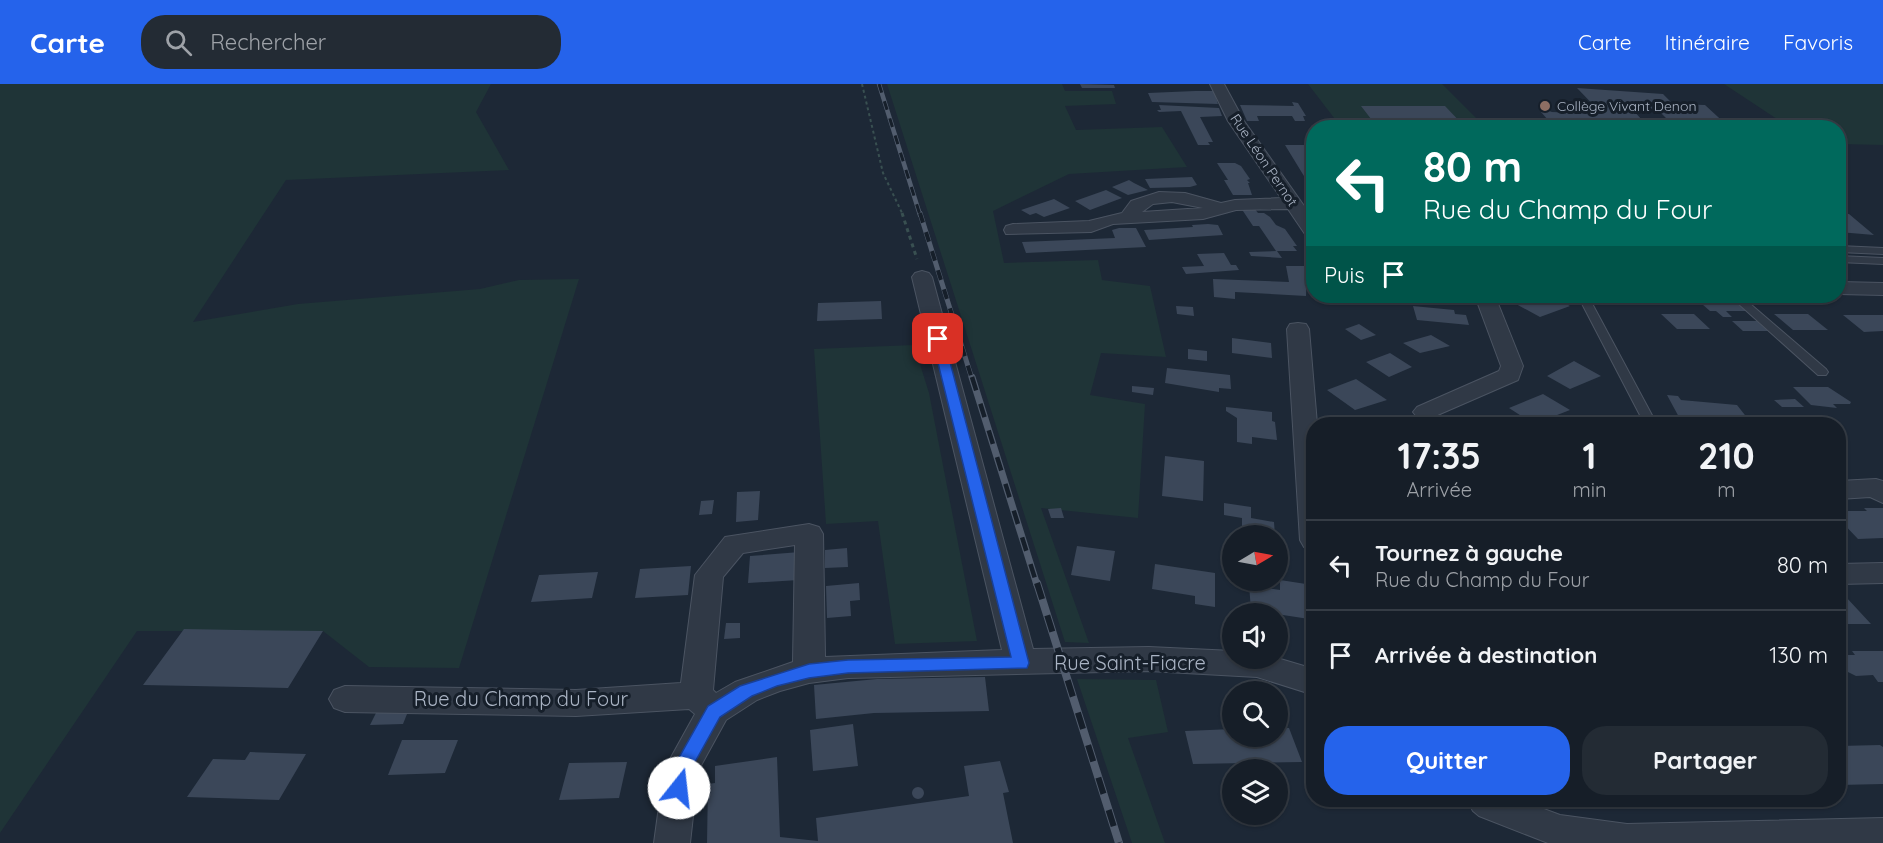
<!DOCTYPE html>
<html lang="fr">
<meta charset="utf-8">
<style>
body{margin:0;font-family:Quicksand,sans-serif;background:#232b34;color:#f1f3f6;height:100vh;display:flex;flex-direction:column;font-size:22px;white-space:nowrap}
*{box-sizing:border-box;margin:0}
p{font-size:20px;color:#9ea2a8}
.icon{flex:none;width:33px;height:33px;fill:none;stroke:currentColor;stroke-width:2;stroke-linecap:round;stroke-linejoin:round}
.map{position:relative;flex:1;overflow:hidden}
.side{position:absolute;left:1306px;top:333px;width:540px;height:390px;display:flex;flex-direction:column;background:#161e28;border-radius:24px;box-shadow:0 2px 4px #0004,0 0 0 2px #353c45}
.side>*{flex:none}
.top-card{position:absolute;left:1306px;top:36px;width:540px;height:183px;border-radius:24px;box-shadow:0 2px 4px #0004,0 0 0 2px #353c45;background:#00695c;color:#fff;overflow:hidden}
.needle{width:39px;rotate:80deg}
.tools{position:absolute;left:1222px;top:441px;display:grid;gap:12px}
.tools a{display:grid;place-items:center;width:66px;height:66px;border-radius:50%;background:#161e28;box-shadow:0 2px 4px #0004,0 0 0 2px #353c45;font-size:30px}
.pin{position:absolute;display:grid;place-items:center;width:51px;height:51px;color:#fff;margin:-26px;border-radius:12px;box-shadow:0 3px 9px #0006}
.me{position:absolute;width:66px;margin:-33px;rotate:16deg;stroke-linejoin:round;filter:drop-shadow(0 0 4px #0008)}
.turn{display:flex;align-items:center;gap:21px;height:126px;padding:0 18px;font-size:27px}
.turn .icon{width:78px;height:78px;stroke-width:2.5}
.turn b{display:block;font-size:42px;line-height:51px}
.then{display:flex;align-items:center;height:57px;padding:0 18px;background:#0003;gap:12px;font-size:22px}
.eta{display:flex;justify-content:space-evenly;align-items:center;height:102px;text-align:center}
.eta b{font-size:36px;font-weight:700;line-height:42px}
.button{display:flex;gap:12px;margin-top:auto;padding:12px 18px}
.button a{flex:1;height:69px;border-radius:24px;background:#2563eb;color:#fff;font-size:24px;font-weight:700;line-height:69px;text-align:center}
.button a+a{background:#232b34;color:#f1f3f6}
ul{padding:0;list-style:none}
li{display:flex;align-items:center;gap:18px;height:90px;padding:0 18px;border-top:2px solid #353c45}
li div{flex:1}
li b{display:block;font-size:22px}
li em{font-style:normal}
header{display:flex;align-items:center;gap:36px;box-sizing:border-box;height:84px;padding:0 30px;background:#2563eb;color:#fff}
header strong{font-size:28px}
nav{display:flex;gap:33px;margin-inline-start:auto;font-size:21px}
.search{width:420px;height:54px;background:#232b34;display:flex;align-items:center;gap:15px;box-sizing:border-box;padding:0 21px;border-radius:24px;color:#9ea2a8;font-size:22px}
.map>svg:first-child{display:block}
.green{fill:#1f3437}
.building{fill:#3b4759;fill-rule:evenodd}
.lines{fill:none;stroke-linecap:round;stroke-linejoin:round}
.lane-casing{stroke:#4b5462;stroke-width:2}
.street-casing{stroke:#4b5462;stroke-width:2}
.path-far2{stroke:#395051;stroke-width:2;stroke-dasharray:3 3;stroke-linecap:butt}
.path-far1{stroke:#395051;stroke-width:3;stroke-dasharray:4 4;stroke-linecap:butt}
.path{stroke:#395051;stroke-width:4;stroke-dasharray:4.5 4.5;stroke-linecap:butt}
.lane{fill:#303946;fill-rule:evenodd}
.street{fill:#303946;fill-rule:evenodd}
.rail-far3-casing{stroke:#525d6e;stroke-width:4.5}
.rail-far2-casing{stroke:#525d6e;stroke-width:5}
.rail-far1-casing{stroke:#525d6e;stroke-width:7}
.rail-casing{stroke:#525d6e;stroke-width:8}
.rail-far3{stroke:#161f2a;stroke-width:3;stroke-dasharray:9;stroke-linecap:butt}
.rail-far2{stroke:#161f2a;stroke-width:4;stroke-dasharray:10;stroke-linecap:butt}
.rail-far1{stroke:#161f2a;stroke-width:4.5;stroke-dasharray:14;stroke-linecap:butt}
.rail{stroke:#161f2a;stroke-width:6;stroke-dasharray:17;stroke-linecap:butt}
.route{fill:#2563eb;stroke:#184099;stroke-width:1.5}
.education-dot{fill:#8d6e63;stroke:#161f2a;stroke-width:2}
.labels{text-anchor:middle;stroke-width:6;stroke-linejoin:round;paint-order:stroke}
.far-poi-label{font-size:14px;fill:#aab4c4;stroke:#161f2a;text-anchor:start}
.far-street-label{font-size:14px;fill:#aab4c4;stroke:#161f2a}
.near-street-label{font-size:20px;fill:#aab4c4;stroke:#161f2a}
</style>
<header>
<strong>Carte</strong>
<div class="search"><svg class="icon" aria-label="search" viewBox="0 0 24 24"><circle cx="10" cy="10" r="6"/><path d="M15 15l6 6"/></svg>Rechercher</div>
<nav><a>Carte</a><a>Itinéraire</a><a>Favoris</a></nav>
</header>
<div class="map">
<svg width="1883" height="759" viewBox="0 0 1883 759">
<rect width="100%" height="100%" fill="#1d2836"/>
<path class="green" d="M0 0H491L476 28 509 86 286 96 193 238 298 220 480 205 519 196 579 195 459 584 369 583 323 547H137L0 749Z
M887 0H1062L1065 7H1112L1116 20 1065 22 1076 46 1162 43 1187 83 1069 90 993 127 1004 179 1098 176 1102 196 1150 202 1166 273 1101 269 1090 311 1145 320 1138 434 1041 424 1089 559 1065 558Z
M1308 0H1442L1485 43H1341Z
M1724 0H1883V61L1839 60V44L1789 43Z
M914 261 929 309 977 557 895 560 878 437 826 440 814 265Z
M1077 595 1156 596 1168 648 1128 654 1165 759H1132Z"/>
<path class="building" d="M1080 0 1114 1 1115 4H1082Z
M1577 4 1663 10 1673 20 1705 21 1730 44 1646 40 1649 44H1555L1541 28H1546L1543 25 1552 28 1602 30ZM1632 25 1658 26 1670 38 1643 37Z
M1195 7H1214L1218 20 1152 18 1148 9Z
M1292 18 1298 19 1306 32H1303L1305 37H1295L1292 32H1257L1259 37H1247L1240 21 1294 22Z
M1159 21 1219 24 1222 32 1200 33 1213 58H1208L1210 61H1198L1181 27 1159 28 1157 26H1161Z
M1361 22H1445L1466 44H1378Z
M1285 61H1314V97H1307Z
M1217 79H1235L1241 82 1250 95 1247 96 1250 99H1248L1252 111H1233L1224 96H1228Z
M1192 93 1197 101 1190 103 1150 104 1145 95Z
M1129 96 1134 99 1148 106 1128 111 1112 103Z
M1106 106 1122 114 1090 126 1075 117Z
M1054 115 1070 124 1044 133 1036 129 1030 131 1021 126Z
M1241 124H1254L1258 129H1264L1270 133 1276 141 1285 145 1297 162H1293L1297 167H1276L1259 142H1253Z
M1839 129 1849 130 1874 151 1839 148Z
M1208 140 1218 141 1223 151 1149 156 1144 146 1193 143 1192 141Z
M1119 144H1136L1146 163 1026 169 1022 158 1115 154 1112 146Z
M1277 167 1282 174 1251 172 1249 168Z
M1224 169 1231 181H1236L1239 186 1186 190 1182 183 1204 182 1197 170Z
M1286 182H1307L1306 212 1235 208V215L1214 213 1213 195 1289 198Z
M1309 189H1314V202H1307Z
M1541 212H1551L1570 222 1540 233 1516 220Z
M1732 213 1748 227H1726L1732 233H1723L1716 227H1710L1695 214Z
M881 217 882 235 817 237 818 219Z
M1176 222 1193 223 1194 232 1177 230Z
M1413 222 1454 226 1455 230 1466 231 1469 241 1417 236Z
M1661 230H1694L1710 245H1677Z
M1774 230H1808L1828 246H1793Z
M1843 231H1883V247L1864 248Z
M1732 237H1757L1768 247H1743Z
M1359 240 1376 251 1361 256 1345 245Z
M1431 251 1450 262 1420 269 1403 259Z
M1232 254 1271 259 1272 274 1232 269Z
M1188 265 1207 267V277L1188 275Z
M1390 269 1412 283 1389 293 1366 278Z
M1574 277 1601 292 1570 305 1547 292Z
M1167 284 1230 291 1231 305 1219 304V308L1165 299Z
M1356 295 1387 316 1355 326 1327 306Z
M1132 302 1154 304 1153 311 1132 308Z
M1793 303H1828L1851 318 1850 320H1833L1837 324 1811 321Z
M1543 310 1570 326 1534 340 1509 324Z
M1667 311 1678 312 1681 316 1737 321 1752 340 1680 335Z
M1795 315 1804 323H1782L1774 316Z
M1226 323 1272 328V337L1275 338 1277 356 1252 353V360L1237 358V334L1226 327Z
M1165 372 1204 377 1203 417 1162 412Z
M760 407 758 436 736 438 737 408Z
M714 416 712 430 699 431 701 417Z
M1224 419 1251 423V434L1274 438 1275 452H1242V434L1224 431Z
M1061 424 1064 434H1051L1048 425Z
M1864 424H1883V454L1858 455 1839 435V427H1867Z
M1077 462 1115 467 1110 497 1071 491Z
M847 464 848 483 825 484V466Z
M800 468 799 496 748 499 750 472Z
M1155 480 1215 489V523L1195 520V512L1152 505Z
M691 482 688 511 635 514 640 485Z
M598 488 592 514 531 518 539 491Z
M1280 496 1306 500 1309 535 1251 526 1249 501 1280 506Z
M859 499 860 516 850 517 851 532 827 534 826 502Z
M1839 513H1846L1871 540H1839Z
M726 539H740V554L724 555Z
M184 545 238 546 323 547 288 604 143 601Z
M1852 567H1883V598H1878L1873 591 1856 592 1848 588 1839 577V571H1855Z
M985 593 989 627 874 629 816 635 814 601 877 595Z
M378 625H409L403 640 370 641Z
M853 640 858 682 813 687 810 646Z
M1278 644H1289L1302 678 1193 680 1185 647 1233 645V652H1278Z
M402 656H458L445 689 388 691Z
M1880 661 1883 663V700L1839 701V662Z
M250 668 306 670 279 716 187 713 213 675 245 676Z
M777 673 780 753 818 757 816 734 969 712 964 682 1000 677 1009 708 1003 709 1013 759H707L708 700 715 699V682Z
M627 678 619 714 559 716 569 679Z
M912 709a6 6 0 1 1 12 0a6 6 0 1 1-12 0Z"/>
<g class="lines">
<g class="lane-casing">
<path id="lane" d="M1839 162 1883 164V170L1839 168Z
M1839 172 1883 174V180L1839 178Z
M1578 212H1588L1654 335 1653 338 1648 339 1642 335Z
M1730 212H1741L1826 285 1828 288 1826 291H1818Z"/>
</g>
<g class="street-casing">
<path id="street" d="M1210 0H1224L1244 37 1314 136V155L1307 153 1288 125 1236 126 1203 135 1113 140 1091 148 1006 150 1004 146 1006 142 1013 140 1089 137 1122 129 1131 117 1159 108 1185 109 1221 119 1235 116 1281 114 1228 37ZM1172 118 1203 124 1142 128 1153 120Z
M922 187 929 189 932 193 1033 565 1149 563 1233 567V574H1277L1314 585V611L1257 593 1149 587 848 594 809 599 780 607 757 616 726 636 698 687 690 759H654L664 686 695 630 689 625 576 632 345 628 334 624 329 615 334 606 345 602 576 606 681 599 695 491 725 453 809 440 819 443 823 450 825 573 1002 566 912 193 915 189ZM795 461 793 578 735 598 716 609 713 606 723 493 743 469Z
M1839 198 1883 199V211L1839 210Z
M1475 212H1495L1523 282 1518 296 1433 333 1425 335 1417 333 1413 328 1417 323 1499 287 1501 282Z
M1298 239 1306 240 1309 245 1317 340H1314V466L1304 463 1300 456 1287 245 1290 240Z
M1876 395 1883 397V419L1870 413 1839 415V397Z
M1883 479V499L1839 500V480Z
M1467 716H1520L1560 731 1627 740 1883 734V759H1548L1479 732 1473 727Z"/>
</g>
<path class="path-far2" d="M862 0 883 89 903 131"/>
<path class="path-far1" d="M902 129 917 175"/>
<path class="path" d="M1389 340 1404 334"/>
<use href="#lane" class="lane"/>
<use href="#street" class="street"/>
<g class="rail-far3-casing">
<path id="rail-far3" d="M879 0 920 131"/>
</g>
<g class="rail-far2-casing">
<path id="rail-far2" d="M920 129 972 295"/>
</g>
<g class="rail-far1-casing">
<path id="rail-far1" d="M972 293 1037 501"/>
</g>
<g class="rail-casing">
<path id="rail" d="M1037 499 1119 759"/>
</g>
<use href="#rail-far3" class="rail-far3"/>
<use href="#rail-far2" class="rail-far2"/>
<use href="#rail-far1" class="rail-far1"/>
<use href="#rail" class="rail"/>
</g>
<path class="route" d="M938 251 944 255 1029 579 1027 584 848 589 809 594 777 602 752 612 720 633 690 687 685 710 679 712 672 710 669 704 672 686 708 622 740 602 809 580 848 576 1011 573 932 255Z"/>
<circle class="education-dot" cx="1545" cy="22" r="6"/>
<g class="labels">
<g class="far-poi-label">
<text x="1557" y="27">Collège Vivant Denon</text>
</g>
<g class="far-street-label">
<text transform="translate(1264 76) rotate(56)" y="5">Rue Léon Pernot</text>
</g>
<g class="near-street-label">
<text x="1130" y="586">Rue Saint-Fiacre</text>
<text x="521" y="622">Rue du Champ du Four</text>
</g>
</g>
</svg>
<div class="tools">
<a><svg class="needle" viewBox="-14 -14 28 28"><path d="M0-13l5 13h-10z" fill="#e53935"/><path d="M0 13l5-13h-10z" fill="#9ea2a8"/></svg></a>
<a><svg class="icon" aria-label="sound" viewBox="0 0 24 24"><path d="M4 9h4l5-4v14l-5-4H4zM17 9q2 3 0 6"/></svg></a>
<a><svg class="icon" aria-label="search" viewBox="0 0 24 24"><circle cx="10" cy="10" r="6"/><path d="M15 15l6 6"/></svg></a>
<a><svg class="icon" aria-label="layers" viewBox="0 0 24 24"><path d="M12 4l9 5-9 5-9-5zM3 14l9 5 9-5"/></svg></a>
</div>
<div class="pin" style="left:938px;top:255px;background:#d93025"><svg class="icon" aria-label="arrive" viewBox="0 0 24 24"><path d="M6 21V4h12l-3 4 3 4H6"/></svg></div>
<svg class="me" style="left:679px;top:704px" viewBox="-20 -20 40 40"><circle r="19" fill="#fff"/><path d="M0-13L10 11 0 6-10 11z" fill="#2563eb"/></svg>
<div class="top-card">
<div class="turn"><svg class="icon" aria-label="left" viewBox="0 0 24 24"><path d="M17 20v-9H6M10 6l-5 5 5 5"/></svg><div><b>80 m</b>Rue du Champ du Four</div></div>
<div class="then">Puis<svg class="icon" aria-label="arrive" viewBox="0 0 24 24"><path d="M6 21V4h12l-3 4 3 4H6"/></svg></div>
</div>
<section class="side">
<div class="eta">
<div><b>17:35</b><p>Arrivée</p></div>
<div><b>1</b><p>min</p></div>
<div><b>210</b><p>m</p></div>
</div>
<ul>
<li><svg class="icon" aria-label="left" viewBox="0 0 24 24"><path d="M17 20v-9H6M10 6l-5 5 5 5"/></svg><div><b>Tournez à gauche</b><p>Rue du Champ du Four</p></div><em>80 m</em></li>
<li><svg class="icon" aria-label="arrive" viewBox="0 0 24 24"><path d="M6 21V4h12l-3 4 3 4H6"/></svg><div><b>Arrivée à destination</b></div><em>130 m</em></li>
</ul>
<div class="button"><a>Quitter</a><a>Partager</a></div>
</section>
</div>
